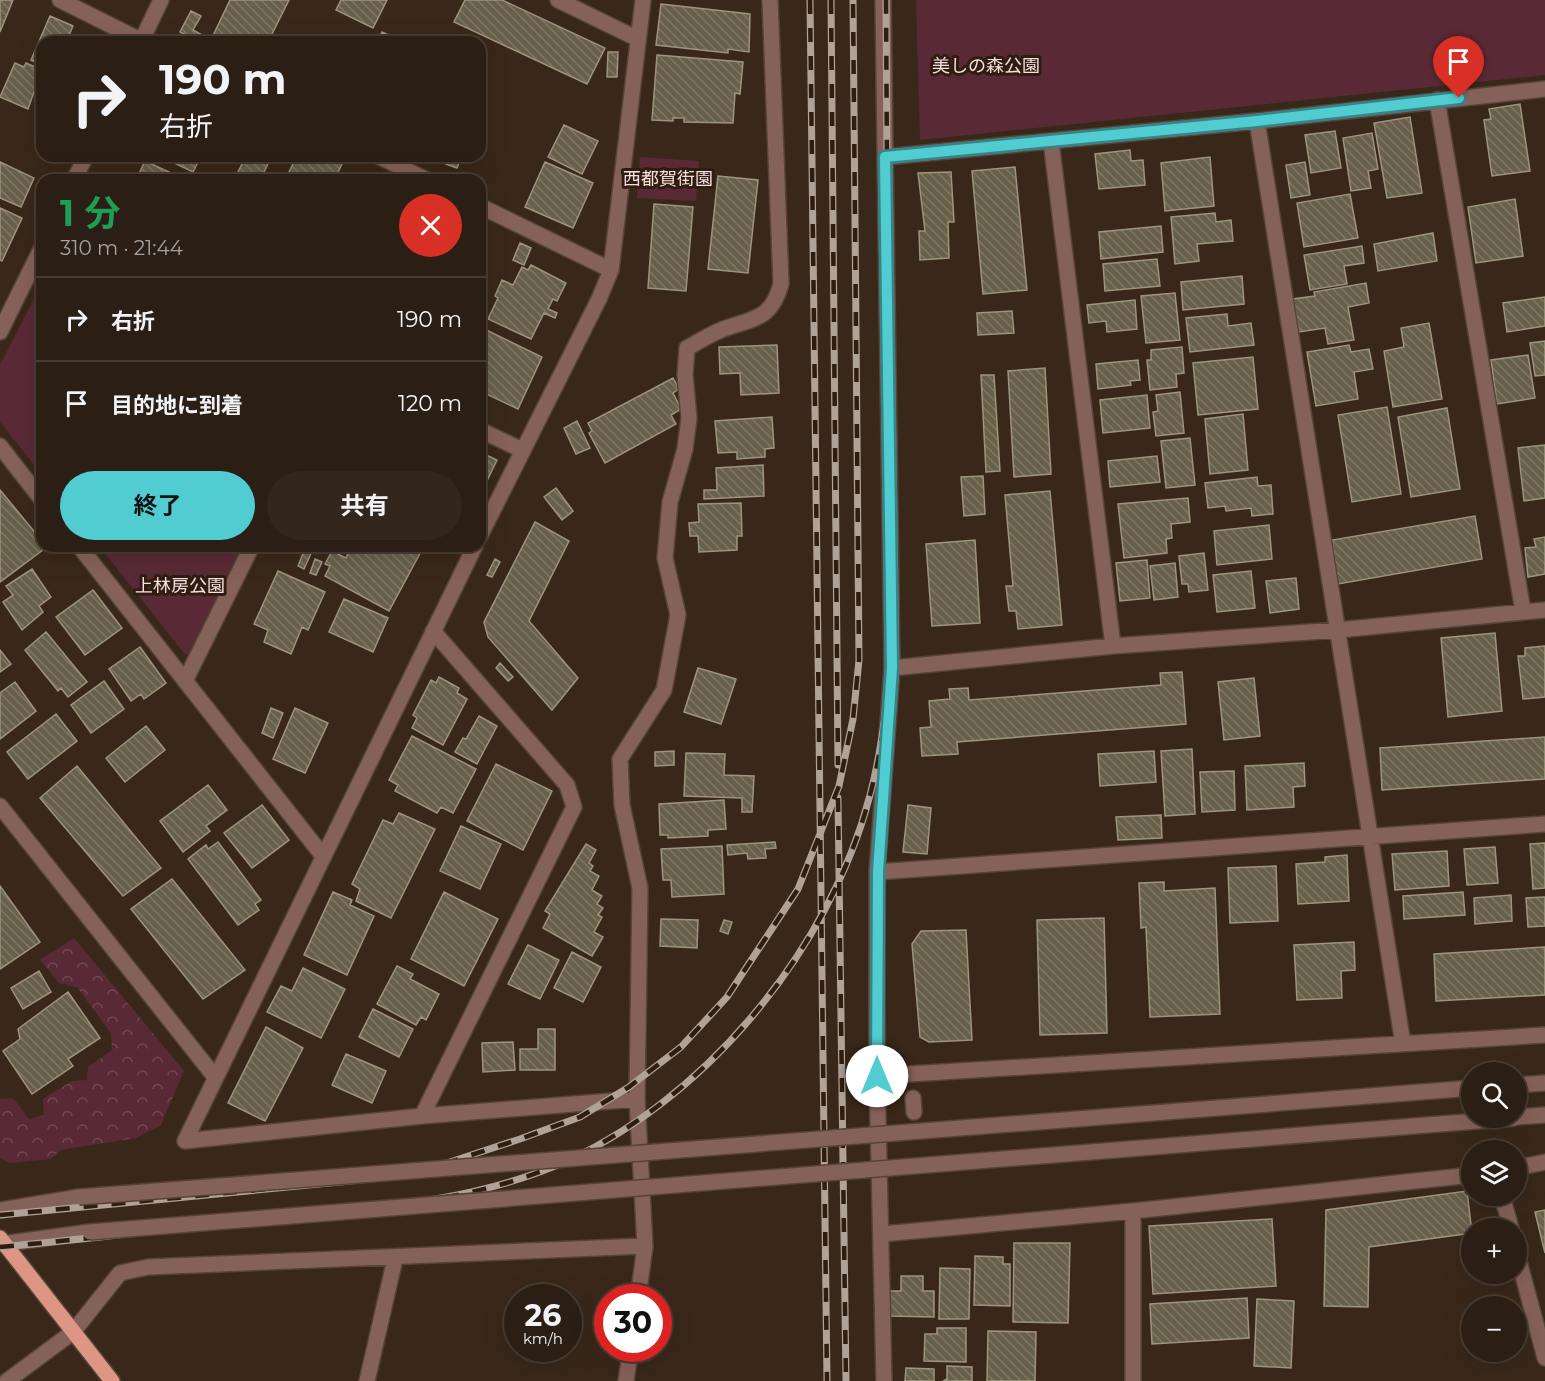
<!DOCTYPE html>
<html lang="ja">
<meta charset="utf-8">
<style>
body{margin:0;font-family:Montserrat,"Noto Sans JP",sans-serif;background:#33271d;color:#f1f3f6;height:100vh;display:flex;flex-direction:column;font-size:22px;white-space:nowrap}
*{box-sizing:border-box;margin:0}
p{font-size:20px;color:#a6a2a0}
.icon{flex:none;width:33px;height:33px;fill:none;stroke:currentColor;stroke-width:2;stroke-linecap:round;stroke-linejoin:round}
.map{position:relative;flex:1;overflow:hidden}
.drawer{position:absolute;left:36px;top:174px;width:450px;height:378px;display:flex;flex-direction:column;background:#2b1e14;border-radius:18px;box-shadow:0 6px 24px #0002,0 0 0 2px #473c34}
.drawer>*{flex:none}
.hud{position:absolute;left:36px;top:36px;width:450px;height:126px;border-radius:18px;box-shadow:0 6px 24px #0002,0 0 0 2px #473c34;background:#2b1e14;color:#f1f3f6;overflow:hidden}
.controls{position:absolute;left:1461px;top:1062px;display:grid;gap:12px}
.controls a{display:grid;place-items:center;width:66px;height:66px;border-radius:50%;background:#2b1e14;box-shadow:0 6px 24px #0002,0 0 0 2px #473c34;font-size:30px}
.speed{position:absolute;left:504px;top:1284px;display:flex;gap:12px;font-size:30px;font-weight:700;text-align:center}
.speed>*{display:grid;place-content:center;width:78px;height:78px;border-radius:50%;background:#2b1e14;box-shadow:0 6px 24px #0002,0 0 0 2px #473c34;line-height:1}
.speed small{font-size:15px;font-weight:400}
.speed .limit{border:9px solid #d22;background:#fff;color:#111}
.pin{position:absolute;display:grid;place-items:center;width:51px;height:51px;color:#fff;margin:-62px -26px;border-radius:50% 50% 50% 0;rotate:-45deg;box-shadow:0 0 6px #0007}
.pin .icon{rotate:45deg}
.me{position:absolute;width:66px;margin:-33px;rotate:0deg;stroke-linejoin:round;filter:drop-shadow(0 0 4px #0008)}
.turn{display:flex;align-items:center;gap:21px;height:126px;padding:0 24px;font-size:27px}
.turn .icon{width:78px;height:78px;stroke-width:2.5}
.turn b{display:block;font-size:42px;line-height:51px}
.round{display:grid;place-items:center;flex:none;width:63px;height:63px;border-radius:32px;background:#33271d}
.head{display:flex;align-items:center;justify-content:space-between;height:102px;padding:0 24px}
h1{font-size:36px;font-weight:700;line-height:45px;color:#1e9e55}
.primary-button{display:flex;gap:12px;margin-top:auto;padding:12px 24px}
.primary-button a{flex:1;height:69px;border-radius:36px;background:#51ccd1;color:#111;font-size:24px;font-weight:700;line-height:69px;text-align:center}
.primary-button a+a{background:#33271d;color:#f1f3f6}
ul{padding:0;list-style:none}
li{display:flex;align-items:center;gap:18px;height:84px;padding:0 24px;border-top:2px solid #473c34}
li div{flex:1}
li b{display:block;font-size:22px}
li em{font-style:normal}
.map>svg:first-child{display:block}
.forest{fill:url(#forest-crowns)}
.park{fill:#592a35}
.building{fill:url(#building-back-hatch);stroke:#9d947d;stroke-width:1.5}
.lines{fill:none;stroke-linecap:round;stroke-linejoin:round}
.minor-casing{stroke:#554437;stroke-width:18}
.major-casing{stroke:#554437;stroke-width:18}
.minor{stroke:#856259;stroke-width:15}
.major{stroke:#de9684;stroke-width:15}
.rail-casing{stroke:#b0a297;stroke-width:7}
.rail{stroke:#2f1e10;stroke-width:4.5;stroke-dasharray:14;stroke-linecap:butt}
.minor-bridge-casing{stroke:#554437;stroke-width:18;stroke-linecap:butt}
.minor-bridge{stroke:#856259;stroke-width:15}
.route-casing{stroke:#358588;stroke-width:15}
.route{stroke:#51ccd1;stroke-width:10}
.labels{text-anchor:middle;stroke-width:6;stroke-linejoin:round;paint-order:stroke}
.park-label{font-size:18px;fill:#f6dde1;stroke:#2f1e10}
</style>
<div class="map">
<svg width="1545" height="1381" viewBox="0 0 1545 1381">
<defs>
<pattern id="forest-crowns" width="20" height="18" patternUnits="userSpaceOnUse" patternTransform="scale(1.5)"><rect width="20" height="18" fill="#592a35"/><path d="M2 6a3 3 0 1 1 6 0M12 15a3 3 0 1 1 6 0" fill="none" stroke="#724952"/></pattern>
<pattern id="building-back-hatch" width="6" height="6" patternUnits="userSpaceOnUse" patternTransform="scale(1.5)"><rect width="6" height="6" fill="#68604a"/><path d="M-1 5l2 2M0 0l6 6M5-1l2 2" fill="none" stroke="#7f7764"/></pattern>
</defs>
<rect width="100%" height="100%" fill="#39281a"/>
<path class="forest" d="M74 938 184 1071 161 1125 136 1138 61 1150 51 1159 9 1163 0 1158V1099L13 1098 29 1119 44 1115 43 1099 72 1081 87 1080 88 1067 112 1050 111 1033 77 987 59 983 40 960Z"/>
<path class="park" d="M916 0H1545V75L920 140Z
M640 157 699 161 696 201 637 198Z
M42 283V475L0 422V365Z
M99 546H244L190 656 184 653Z"/>
<path class="building" d="M0 0H13L0 32Z
M230 0H289L268 42H210Z
M341 0H387L373 28 336 10Z
M465 0H502L605 48 587 84 454 22Z
M661 4 750 14 749 52 728 49V53L656 45Z
M191 11 201 16 193 30 204 36 201 42H191V38L180 32Z
M50 16 73 26 66 42H42V65L31 60Z
M382 32 403 42H377Z
M608 52H618L617 77H607Z
M657 55 743 62 740 94 735 93 733 123 684 122V118H673V121L652 120Z
M15 63 24 67 26 63 42 70 28 109 0 97Z
M1520 104 1530 171 1492 176 1484 120 1491 119 1489 109Z
M1410 117 1422 193 1387 198 1374 123Z
M564 125 598 141 582 174 548 157Z
M1335 131 1341 168 1311 173 1305 135Z
M1372 133 1378 169 1368 171 1371 188 1351 191 1343 138Z
M1130 150 1131 161 1143 160 1145 185 1099 189 1095 154Z
M160 156H201L193 172Z
M246 156 268 164 260 180H234Z
M297 156H337L344 160 334 180H285Z
M450 156H462L457 168 446 164Z
M1210 157 1214 206 1165 211 1161 163Z
M145 161 186 180H136Z
M0 162 34 178 21 207 0 198Z
M545 162 593 183 573 228 525 207Z
M1305 162 1310 195 1291 198 1286 165Z
M1015 167 1027 290 983 294 972 171Z
M951 172 954 222H948L949 258 920 260 919 231H925L918 173Z
M718 176 758 180 748 273 708 269Z
M1350 194 1358 238 1304 247 1297 203Z
M1515 199 1523 256 1476 263 1468 207Z
M654 204 693 207 686 291 648 288Z
M0 208 22 218 2 261 0 260Z
M1215 213 1216 222 1231 220 1233 241 1197 244 1199 261 1175 264 1171 217Z
M1161 226 1163 252 1101 259 1099 232Z
M1433 233 1437 261 1378 271 1374 244Z
M520 243 531 248 524 265 513 260Z
M1362 246 1364 263 1344 266 1347 284 1310 290 1304 255Z
M1157 259 1160 286 1105 291 1103 264Z
M531 265 566 283 557 301 553 299 548 309 557 313 555 318 544 313 531 339 488 319 498 298 495 296 502 280 513 285 522 267 528 270Z
M1242 276 1244 304 1183 310 1181 282Z
M1366 283 1369 303 1348 307 1354 340 1328 344 1325 328 1299 332 1293 299 1315 296 1314 292Z
M1175 293 1180 340 1146 343 1141 296Z
M1545 297V326L1507 332 1503 303Z
M1135 300 1137 329 1107 332 1106 321 1089 323 1087 305Z
M1012 311 1014 333 978 335 977 313Z
M1227 314 1228 326 1251 323 1254 345 1190 352 1186 318Z
M1429 323 1442 399 1393 407 1384 351 1404 347 1401 328Z
M480 327 542 357 518 409 480 391Z
M1545 341V375L1535 376 1530 343Z
M777 345 779 393 741 395 740 373 720 374 719 347Z
M1349 345 1351 352 1369 349 1373 369 1354 372 1358 399 1316 406 1307 352Z
M1182 347 1184 373 1176 374 1177 387 1150 390 1147 360H1151V350Z
M1528 355 1535 398 1497 404 1491 360Z
M1253 357 1258 409 1198 415 1193 363Z
M1138 360 1140 380 1130 381 1131 385 1098 389 1096 364Z
M1045 368 1051 474 1014 477 1008 371Z
M981 375H994L1000 471 986 472Z
M673 378 679 389 673 393 681 409 671 415 676 424 605 463 589 433 592 431 588 423Z
M1180 392 1184 433 1156 436 1153 412 1158 411 1156 395Z
M1147 395 1150 428 1103 433 1100 400Z
M1387 407 1401 494 1352 502 1338 415Z
M1447 408 1460 489 1411 497 1398 417Z
M1243 414 1248 470 1210 474 1205 419Z
M772 417 774 448 765 449V457L737 459V452L718 453 715 421Z
M577 421 590 448 576 454 564 428Z
M1190 438 1195 485 1166 488 1161 441Z
M1545 445V498L1524 501 1518 448Z
M480 452 497 460 480 495Z
M1157 456 1160 482 1110 487 1108 461Z
M763 465 764 496 704 499V490H717L716 468Z
M983 476 985 514 964 516 961 477Z
M1257 477 1258 486 1271 485 1273 514 1252 516 1251 508 1226 511 1225 506 1208 508 1205 483Z
M556 488 573 511 562 520 544 497Z
M0 490 42 541V546L47 547 0 582Z
M1050 491 1062 625 1018 629 1016 611H1009L1006 586H1013L1005 495Z
M1188 498 1190 522 1171 524 1172 538 1166 539 1167 553 1124 558 1118 504Z
M741 503 742 536H737V550L699 552 698 536H690L689 523 699 522 698 504Z
M1475 516 1482 559 1338 584 1332 540Z
M535 522 569 541 529 621 578 678 552 710 488 637 484 622Z
M1269 525 1272 559 1217 565 1214 531Z
M1545 537V574L1528 577 1525 548 1536 547 1534 539Z
M975 540 980 623 932 626 926 544Z
M306 546 313 549 304 569 298 566Z
M345 546H424L389 611 325 576 330 566 325 564 332 551 346 558 350 549Z
M1204 553 1208 590 1189 592 1188 584H1182L1179 556Z
M315 559 322 562 316 575 310 573Z
M495 559 500 562 492 577 487 575Z
M1147 560 1150 598 1120 601 1116 563Z
M1175 563 1178 597 1154 600 1150 566Z
M32 569 51 597 39 606 43 612 22 630 3 602 13 595 6 586Z
M278 571 325 592 308 630 302 627 291 654 264 642 268 630 254 624Z
M1251 571 1255 608 1217 612 1213 575Z
M1296 578 1299 609 1270 613 1266 581Z
M93 590 122 628 85 655 56 617Z
M344 599 388 618 373 652 329 632Z
M46 632 87 682 68 697 61 688 58 691 25 650Z
M1495 633 1502 711 1448 717 1441 638Z
M1545 646V697L1523 699 1518 656H1525V648Z
M140 647 166 683 144 699 141 694 131 701 109 669Z
M0 650 11 664 0 672Z
M500 663 513 677 508 681 496 668Z
M698 668 736 679 721 724 684 712Z
M1182 672 1186 724 957 742 958 754 922 756 920 728 931 727 929 701 950 699 949 689 968 688 969 700 1161 685 1160 673Z
M439 677 459 688 457 693 467 699 443 745 412 728 417 718 413 715 431 680 436 683Z
M1254 678 1260 736 1224 740 1218 682Z
M104 681 124 709 91 733 71 705Z
M15 682 36 711 0 739V693Z
M271 708 283 713 273 738 262 733Z
M295 708 328 723 305 773 273 759Z
M56 714 77 741 28 779 7 752Z
M479 716 497 726 477 764 455 752 463 738 466 739Z
M146 726 165 750 125 782 106 758Z
M412 736 476 769 453 813 441 807 437 813 395 791 398 785 389 780Z
M1545 737V779L1382 790 1380 748Z
M1192 749 1195 814 1165 816 1161 751Z
M674 751V765L655 766V752Z
M1154 751 1156 782 1100 786 1098 754Z
M686 753 725 754 724 775 754 776 752 812H742V798L684 796Z
M1304 763 1305 786 1293 787 1294 807 1247 810 1245 766Z
M496 764 552 791 523 850 467 821Z
M77 766 161 868 123 896 40 798Z
M1234 771 1235 810 1202 812 1200 772Z
M208 785 227 810 206 826 210 831 183 852 160 821Z
M724 800 726 829 708 830V836L668 838V835H660L659 804Z
M262 805 289 840 252 868 224 833Z
M908 805 931 808 927 854 903 852Z
M399 813 435 829 391 918 356 901 360 889 352 884 383 820 393 824Z
M1161 815 1162 838 1118 840 1116 817Z
M461 826 501 844 480 889 440 871Z
M218 842 261 900 255 904 259 910 238 925 188 859 206 845 208 849Z
M775 842 776 848 765 849 766 858 748 859 747 853 728 855 727 845Z
M1545 843V888L1533 889 1530 844Z
M586 844 596 850 589 863 593 866 590 871 599 876 592 890 602 896 597 904 603 908 598 915 602 917 594 932 603 937 592 956 543 928 550 914 545 911Z
M722 846 724 894 672 897 671 880H663L661 849Z
M1495 847 1498 883 1467 885 1464 849Z
M1447 851 1449 886 1395 890 1392 854Z
M1347 855 1349 901 1298 904 1296 864 1325 862V857Z
M1276 866 1278 921 1230 923 1228 868Z
M172 879 245 970 203 999 131 909Z
M1164 882V891L1215 888 1220 1014 1150 1017 1146 927 1141 928 1139 883Z
M0 886 40 942 0 969Z
M333 892 352 900 350 905 374 916 347 975 304 955Z
M444 892 498 919 464 986 411 959Z
M1463 892 1465 915 1404 919 1403 896Z
M1511 895 1512 921 1475 924 1474 898Z
M1545 897V926L1528 927 1526 898Z
M1104 918 1107 1033 1040 1035 1037 920Z
M661 919 698 920 697 948 660 946Z
M724 920 732 922 728 934 720 931Z
M966 930 972 1040 929 1042 920 1037 912 944 921 931Z
M1354 942 1355 970 1341 971 1342 998 1297 1000 1294 945Z
M528 945 559 960 540 999 508 984Z
M1545 947V995L1436 1001 1434 954Z
M572 952 601 967 583 1002 554 988Z
M397 966 413 974 410 979 439 994 426 1020 421 1017 416 1025 377 1004Z
M303 968 345 989 321 1038 267 1012 281 986 292 991Z
M39 971 51 992 23 1009 11 988Z
M68 992 100 1038 68 1059 73 1066 32 1094 3 1051 20 1039 18 1029Z
M373 1009 413 1029 399 1057 359 1037Z
M266 1027 303 1048 265 1121 228 1103Z
M538 1029H555V1070H520V1049H538Z
M513 1042 515 1070 483 1072 482 1043Z
M346 1054 386 1071 372 1103 332 1085Z
M1467 1191 1472 1233 1369 1247 1368 1307 1324 1306 1326 1210Z
M1545 1210V1253L1535 1212Z
M1272 1219 1276 1286 1153 1294 1149 1226Z
M1014 1243H1070L1068 1323 1013 1322Z
M975 1256 1003 1257V1264H1010V1306L974 1305Z
M940 1268 970 1269 969 1319H939Z
M901 1276H923V1291H934V1317L889 1316 890 1291H901Z
M1247 1298 1249 1338 1152 1344 1150 1304Z
M1257 1299 1294 1301 1291 1368 1254 1366Z
M937 1328H966V1362L924 1361 925 1334H937Z
M988 1331 1036 1332 1035 1381H987Z
M947 1366 972 1367V1381H943L947 1379Z
M906 1368 934 1369V1381H905Z"/>
<g class="lines">
<g class="minor-casing">
<path id="minor" d="M60 0 144 42
M558 0 638 39
M883 0 892 668 877 872V1076L884 1381
M141 42 161 0
M1437 100 1523 611
M1257 121 1403 1044
M1051 141 1113 646
M378 156 427 180
M885 157 1257 121 1545 89
M74 180 86 156
M480 206 611 270
M0 332 42 247
M480 430 522 450
M0 446 42 500
M480 536 599 299 611 270 643 0
M79 546 323 856
M892 668 1113 646 1338 630 1545 610
M185 681 252 546
M0 806 215 1077
M877 872 1545 824
M877 1076 1545 1035
M1516 1085 1545 1083
M913 1098 914 1112
M422 1116 574 807 567 785 433 631
M1516 1117 1545 1115
M185 1141 475 546
M185 1141 422 1116 637 1099
M1516 1168 1545 1162
M1502 1196 1511 1228
M0 1210 79 1197
M882 1234 1133 1211 1472 1175
M0 1244 90 1232
M1516 1250 1545 1358
M638 1298 645 1246 637 1099 640 888 622 805 620 759 664 690 678 615 665 558 670 502 685 449 689 418 685 375 687 348C698 342 709 335 721 330 752 318 771 321 781 284L770 0
M7 1381 73 1332 120 1273 148 1267 645 1246
M367 1381 395 1259
M626 1381 631 1348
M1133 1381V1211"/>
</g>
<g class="major-casing">
<path id="major" d="M0 1238 112 1381"/>
</g>
<use href="#minor" class="minor"/>
<use href="#major" class="major"/>
<g class="rail-casing">
<path id="rail" d="M810 0 827 1381
M831 0 838 765
M838 798 846 1381
M0 1215 371 1179 447 1163 520 1139 580 1117 629 1087 681 1047 727 997 798 889 839 786 853 719 859 660 853 0
M0 1247C95 1238 190 1227 286 1217 376 1208 470 1201 555 1166 703 1104 830 950 870 795 881 754 886 713 890 671L886 0"/>
</g>
<use href="#rail" class="rail"/>
<g class="minor-bridge-casing">
<path id="minor-bridge" d="M79 1197 1472 1088
M90 1232 1515 1118"/>
</g>
<use href="#minor-bridge" class="minor-bridge"/>
</g>
<g class="lines">
<g class="route-casing">
<path id="route" d="M877 1076 878 872 892 668 885 157 1257 121 1459 98"/>
</g>
<use href="#route" class="route"/>
</g>
<g class="labels">
<g class="park-label">
<text x="986" y="72">美しの森公園</text>
<text x="668" y="185">西都賀街園</text>
<text x="180" y="592">上林房公園</text>
</g>
</g>
</svg>
<div class="controls">
<a><svg class="icon" aria-label="search" viewBox="0 0 24 24"><circle cx="10" cy="10" r="6"/><path d="M15 15l6 6"/></svg></a>
<a><svg class="icon" aria-label="layers" viewBox="0 0 24 24"><path d="M12 4l9 5-9 5-9-5zM3 14l9 5 9-5"/></svg></a>
<a>+</a>
<a>−</a>
</div>
<div class="speed"><div>26<small>km/h</small></div><div class="limit">30</div></div>
<div class="pin" style="left:1459px;top:98px;background:#d93025"><svg class="icon" aria-label="arrive" viewBox="0 0 24 24"><path d="M6 21V4h12l-3 4 3 4H6"/></svg></div>
<svg class="me" style="left:877px;top:1076px" viewBox="-20 -20 40 40"><circle r="19" fill="#fff"/><path d="M0-13L10 11 0 6-10 11z" fill="#51ccd1"/></svg>
<div class="hud">
<div class="turn"><svg class="icon" aria-label="right" viewBox="0 0 24 24"><path d="M7 20v-9h11M14 6l5 5-5 5"/></svg><div><b>190 m</b>右折</div></div>
</div>
<section class="drawer">
<div class="head"><div><h1>1 分</h1><p>310 m · 21:44</p></div><a class="round" style="background:#d93025;color:#fff"><svg class="icon" aria-label="close" viewBox="0 0 24 24"><path d="M6 6l12 12M18 6L6 18"/></svg></a></div>
<ul>
<li><svg class="icon" aria-label="right" viewBox="0 0 24 24"><path d="M7 20v-9h11M14 6l5 5-5 5"/></svg><div><b>右折</b></div><em>190 m</em></li>
<li><svg class="icon" aria-label="arrive" viewBox="0 0 24 24"><path d="M6 21V4h12l-3 4 3 4H6"/></svg><div><b>目的地に到着</b></div><em>120 m</em></li>
</ul>
<div class="primary-button"><a>終了</a><a>共有</a></div>
</section>
</div>
